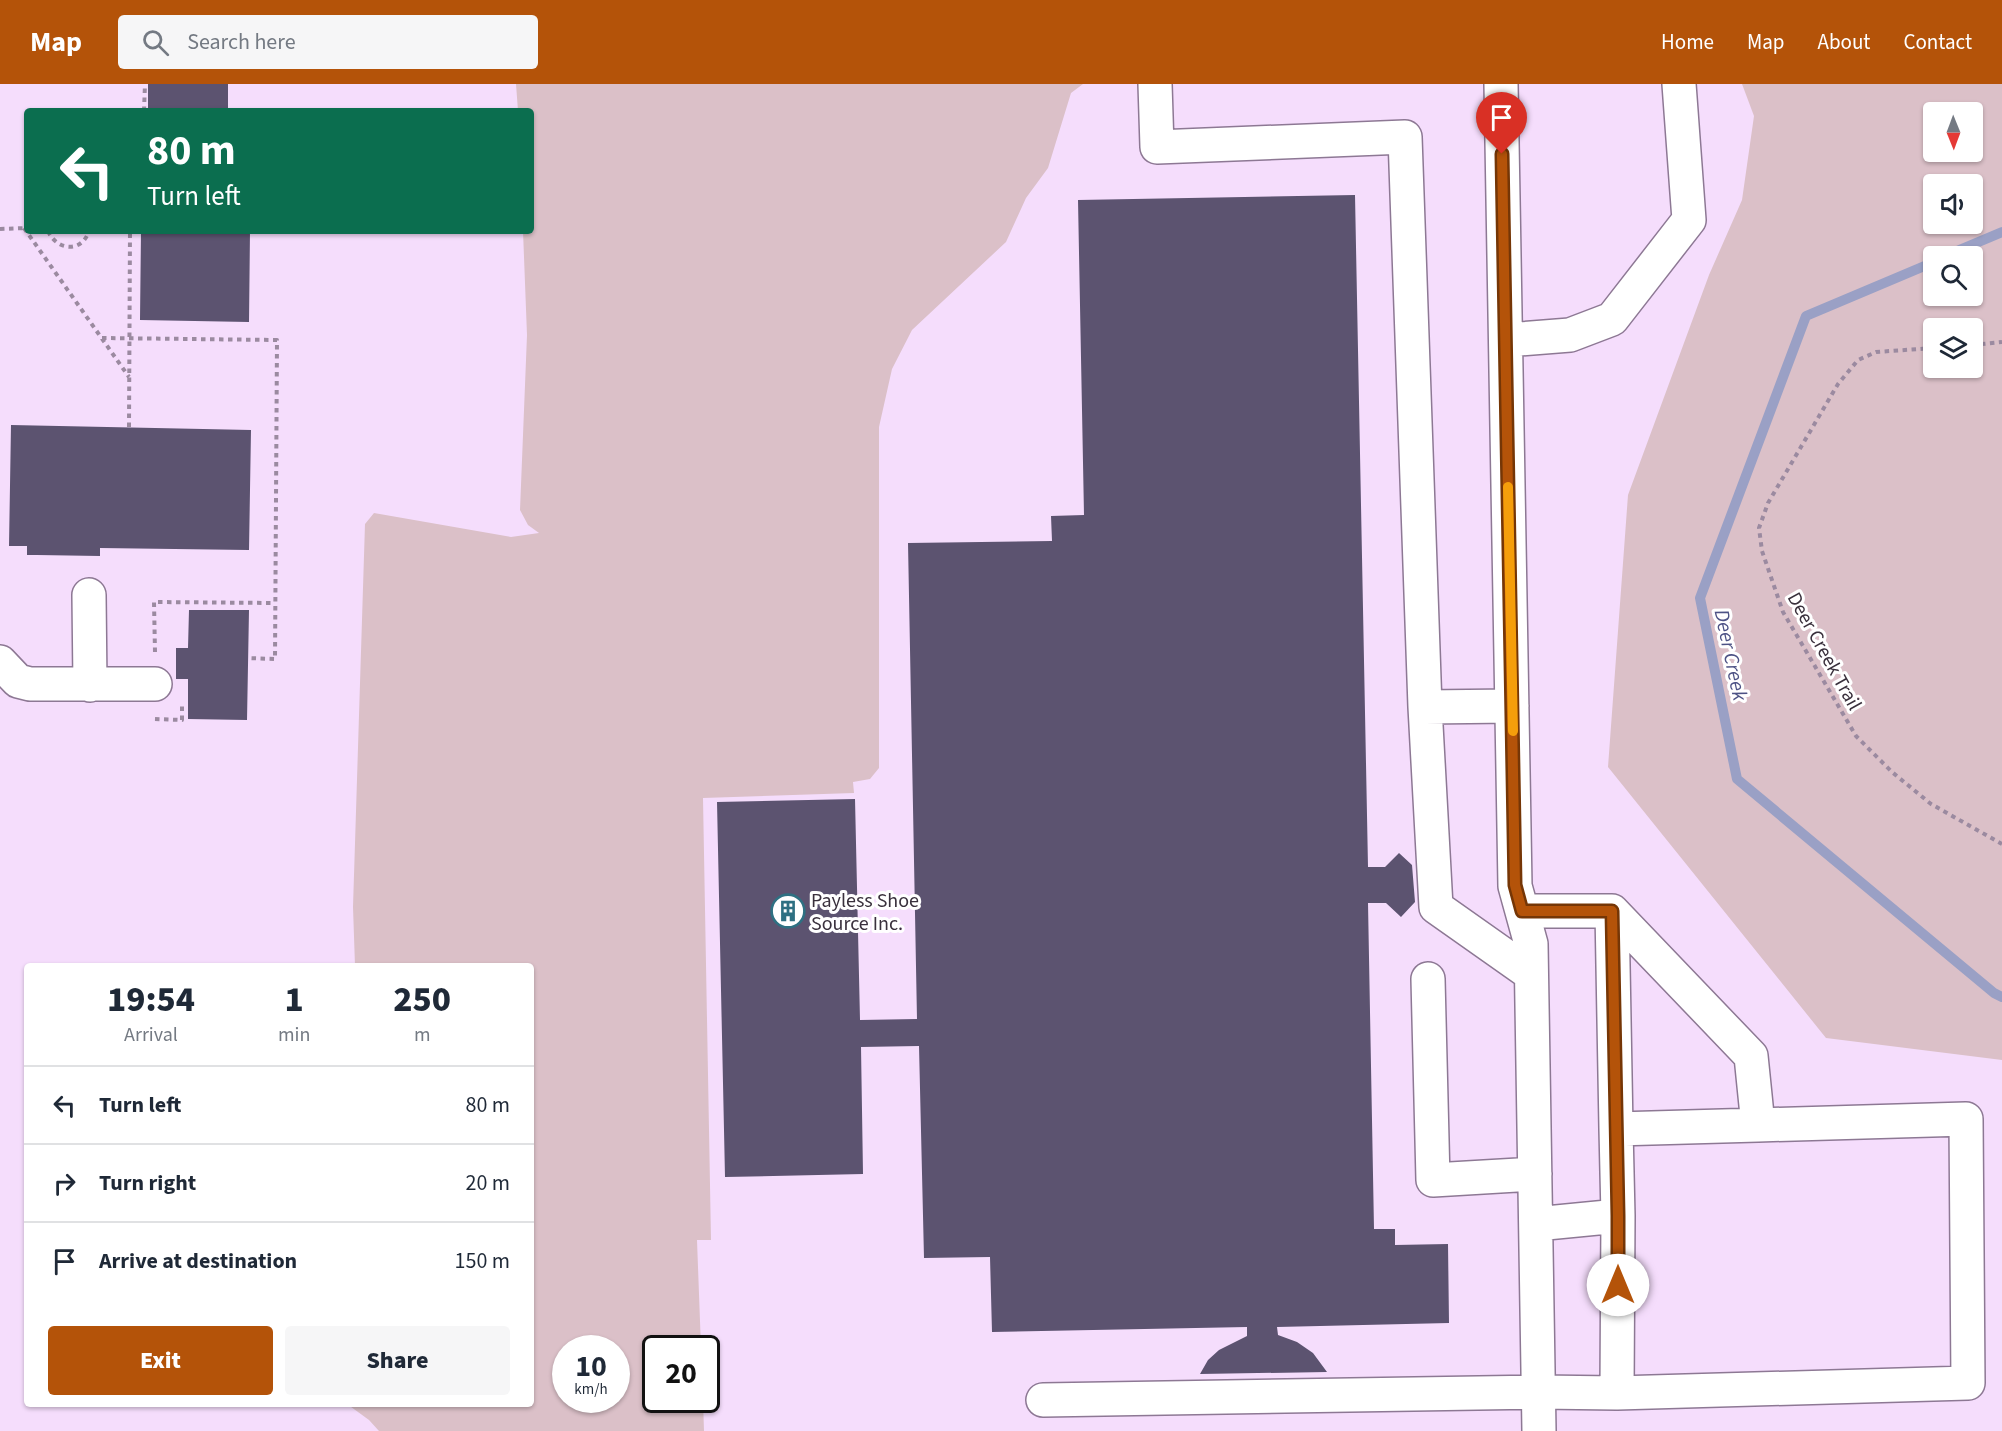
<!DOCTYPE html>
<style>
body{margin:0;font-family:"Source Sans 3",sans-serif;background:#f6f6f7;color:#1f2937;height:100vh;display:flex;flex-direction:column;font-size:22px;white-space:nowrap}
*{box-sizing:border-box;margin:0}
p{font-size:20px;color:#747a83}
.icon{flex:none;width:33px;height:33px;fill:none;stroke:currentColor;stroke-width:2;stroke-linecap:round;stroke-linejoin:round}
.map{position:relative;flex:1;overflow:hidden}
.details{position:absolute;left:24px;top:879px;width:510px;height:444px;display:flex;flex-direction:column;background:#fff;border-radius:6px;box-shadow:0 2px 4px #0004}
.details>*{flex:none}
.top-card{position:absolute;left:24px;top:24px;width:510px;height:126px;border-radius:6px;box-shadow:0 2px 4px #0004;background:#0b6e4f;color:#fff;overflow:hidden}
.needle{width:39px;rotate:179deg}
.tools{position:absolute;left:1923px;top:18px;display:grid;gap:12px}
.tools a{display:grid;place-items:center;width:60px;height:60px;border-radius:6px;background:#fff;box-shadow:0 2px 4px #0004;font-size:30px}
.speed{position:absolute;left:552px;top:1251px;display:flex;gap:12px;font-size:30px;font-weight:700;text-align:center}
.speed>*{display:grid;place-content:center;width:78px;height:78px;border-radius:50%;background:#fff;box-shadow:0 2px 4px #0004;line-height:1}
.speed small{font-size:15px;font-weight:400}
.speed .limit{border:3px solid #111;border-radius:9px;background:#fff;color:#111}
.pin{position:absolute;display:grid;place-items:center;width:51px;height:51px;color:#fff;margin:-62px -26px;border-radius:50% 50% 50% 0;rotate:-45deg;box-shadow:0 0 6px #0007}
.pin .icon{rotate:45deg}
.me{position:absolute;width:66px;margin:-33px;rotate:0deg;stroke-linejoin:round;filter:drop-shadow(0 0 4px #0008)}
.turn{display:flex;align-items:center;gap:21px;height:126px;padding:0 24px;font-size:27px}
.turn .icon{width:78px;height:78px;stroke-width:2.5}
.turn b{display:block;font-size:42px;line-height:51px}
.eta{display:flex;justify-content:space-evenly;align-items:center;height:102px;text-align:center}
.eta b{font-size:36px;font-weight:800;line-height:42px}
.cta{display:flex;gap:12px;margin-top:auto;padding:12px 24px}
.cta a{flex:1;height:69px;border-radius:6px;background:#b45309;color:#fff;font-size:24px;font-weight:800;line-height:69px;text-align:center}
.cta a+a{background:#f6f6f7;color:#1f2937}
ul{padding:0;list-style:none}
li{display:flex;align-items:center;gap:18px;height:78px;padding:0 24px;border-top:2px solid #e0e1e3}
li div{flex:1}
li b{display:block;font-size:22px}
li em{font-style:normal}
header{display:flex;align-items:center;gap:36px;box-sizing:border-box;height:84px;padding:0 30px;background:#b45309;color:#fff}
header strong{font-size:28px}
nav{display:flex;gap:33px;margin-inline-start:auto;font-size:21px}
.search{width:420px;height:54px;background:#f6f6f7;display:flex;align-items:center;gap:15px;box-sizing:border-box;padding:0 21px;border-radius:6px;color:#747a83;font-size:22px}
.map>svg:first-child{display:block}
.green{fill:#dbc0c8;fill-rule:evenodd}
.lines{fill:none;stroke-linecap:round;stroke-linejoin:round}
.stream{stroke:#9aa0c5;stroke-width:10}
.building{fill:#5c5370}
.minor-casing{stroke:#8d7894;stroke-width:36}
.path{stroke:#9b8aa0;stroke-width:4;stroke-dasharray:4.5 4.5;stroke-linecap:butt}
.minor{stroke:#fff;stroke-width:33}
.route-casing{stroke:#753606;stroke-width:15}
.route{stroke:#b45309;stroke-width:10}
.slow{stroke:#f59e0b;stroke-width:10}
.labels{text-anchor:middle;stroke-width:6;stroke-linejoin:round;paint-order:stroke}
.street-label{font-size:20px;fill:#39303c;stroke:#fff}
.poi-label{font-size:20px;fill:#39303c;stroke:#fff;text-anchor:start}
.water-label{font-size:21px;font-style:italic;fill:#4d5285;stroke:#fff}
</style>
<header>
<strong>Map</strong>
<div class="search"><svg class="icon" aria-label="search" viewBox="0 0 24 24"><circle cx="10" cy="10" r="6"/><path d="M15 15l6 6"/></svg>Search here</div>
<nav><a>Home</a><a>Map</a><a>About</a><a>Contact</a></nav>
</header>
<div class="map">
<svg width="2002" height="1347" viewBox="0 0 2002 1347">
<rect width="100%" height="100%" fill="#f5ddfc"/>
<path class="green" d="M516 0H1083L1071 9 1048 84 1026 114 1006 158 912 246 892 285 879 343V684L870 695 853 698 854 709 703 714 711 1156H697L701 1264H656V1316H703L704 1347H379L369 1336 347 1320H531V882H355L353 823 365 440 374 429 511 453 539 449 528 441 520 426 527 251 523 147H531V27H518ZM566 1264H616V1316H566Z
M1742 0H2002V976L1826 954 1608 683 1628 411 1709 191 1742 116 1754 32ZM1934 28H1972V68H1934ZM1934 100H1972V140H1934ZM1934 172H1972V212H1934ZM1934 244H1972V284H1934Z"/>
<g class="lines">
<path class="stream" d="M1945 172 2002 148
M1934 178 1806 232 1700 514 1737 695 1994 909 2002 913"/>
</g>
<path class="building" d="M148 0H228V27H148Z
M1355 111 1368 783H1385L1399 769 1412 781 1415 818 1401 833 1386 819H1368L1374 1145H1395V1161L1448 1160 1449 1239 1277 1243 1278 1251 1297 1258 1313 1269 1327 1288 1200 1290 1208 1276 1219 1266 1247 1252V1243L992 1248 990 1173 924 1174 919 962 861 963 863 1090 725 1093 717 718 855 715 860 936 917 935 908 459 1052 457 1051 432 1084 431 1078 116Z
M141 147H250L249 238 140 236Z
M11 341 251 346 249 466 100 464V472L37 471H27V462H9Z
M189 526H249L247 636 188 635V595H176V564H188Z"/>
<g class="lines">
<g class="minor-casing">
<path id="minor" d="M1155 0 1157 63 1405 53 1425 623 1436 823 1531 890
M1501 0 1515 802 1531 860 1539 1347
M1506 256 1570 251 1612 235 1689 136 1679 0
M89 511 90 601
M0 578 18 597 30 600H155
M1425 623 1512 622
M1612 827 1616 1045
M1428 895 1433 1096 1535 1090
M1536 1140 1618 1132 1616 1045 1758 1041
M1617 1309 1618 1132
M1043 1316 1539 1308 1617 1309 1968 1299 1966 1035 1758 1041 1751 972 1612 827H1522"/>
</g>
<path class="path" d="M129 27H148
M144 27 145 0
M24 144 129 293
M0 145 26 144
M48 147C57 167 82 169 89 147
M102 254 277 256 275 575 248 574
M1972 261 2002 258
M1934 264 1876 268 1858 276 1838 300 1768 419 1759 444 1762 467 1783 528 1856 652 1892 688 1931 720 2002 760
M129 343 130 147
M155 568 154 518 275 519
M155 635 182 636V620"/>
<use href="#minor" class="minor"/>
</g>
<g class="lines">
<g class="route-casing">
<path id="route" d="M1502 70 1515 801 1522 827H1612L1618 1132V1201"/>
</g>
<use href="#route" class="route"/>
<path class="slow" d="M1508 403 1513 647"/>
</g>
<defs>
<g id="building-ring" transform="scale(1.725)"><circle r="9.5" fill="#fff" stroke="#2e7082" stroke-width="1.5"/><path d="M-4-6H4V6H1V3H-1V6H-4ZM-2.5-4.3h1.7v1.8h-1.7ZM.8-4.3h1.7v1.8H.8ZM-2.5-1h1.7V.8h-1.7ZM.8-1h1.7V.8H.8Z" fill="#2e7082"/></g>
</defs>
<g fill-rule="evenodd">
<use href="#building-ring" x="788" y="827"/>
</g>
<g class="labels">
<g class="street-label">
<text transform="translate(1825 567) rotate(61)" y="7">Deer Creek Trail</text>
</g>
<g class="poi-label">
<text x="811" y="823">Payless Shoe<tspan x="811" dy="23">Source Inc.</tspan></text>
</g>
<g class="water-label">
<text transform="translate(1731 571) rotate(78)" y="7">Deer Creek</text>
</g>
</g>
</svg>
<div class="tools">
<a><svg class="needle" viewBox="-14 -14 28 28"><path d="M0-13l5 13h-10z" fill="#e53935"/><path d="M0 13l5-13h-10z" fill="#747a83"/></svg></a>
<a><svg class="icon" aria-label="sound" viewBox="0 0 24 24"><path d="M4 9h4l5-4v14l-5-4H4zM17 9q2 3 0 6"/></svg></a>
<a><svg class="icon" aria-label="search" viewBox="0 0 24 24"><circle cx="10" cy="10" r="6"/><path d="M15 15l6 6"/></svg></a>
<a><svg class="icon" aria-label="layers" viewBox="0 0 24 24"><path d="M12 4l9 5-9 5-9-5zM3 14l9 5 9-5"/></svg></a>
</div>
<div class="speed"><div>10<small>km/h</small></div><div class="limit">20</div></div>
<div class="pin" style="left:1502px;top:70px;background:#d93025"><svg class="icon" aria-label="arrive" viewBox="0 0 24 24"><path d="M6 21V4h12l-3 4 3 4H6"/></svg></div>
<svg class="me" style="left:1618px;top:1201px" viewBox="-20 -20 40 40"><circle r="19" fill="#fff"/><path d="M0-13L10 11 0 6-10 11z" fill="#b45309"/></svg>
<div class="top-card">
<div class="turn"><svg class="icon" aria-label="left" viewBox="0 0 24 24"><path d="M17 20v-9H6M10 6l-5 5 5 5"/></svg><div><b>80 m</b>Turn left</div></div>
</div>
<section class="details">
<div class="eta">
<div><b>19:54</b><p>Arrival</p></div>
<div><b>1</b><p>min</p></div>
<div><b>250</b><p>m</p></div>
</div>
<ul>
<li><svg class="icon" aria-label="left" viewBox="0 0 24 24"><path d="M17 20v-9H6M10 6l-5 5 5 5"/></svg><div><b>Turn left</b></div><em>80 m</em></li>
<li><svg class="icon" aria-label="right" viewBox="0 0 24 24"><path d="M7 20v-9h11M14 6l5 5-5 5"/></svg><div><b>Turn right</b></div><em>20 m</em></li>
<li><svg class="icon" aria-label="arrive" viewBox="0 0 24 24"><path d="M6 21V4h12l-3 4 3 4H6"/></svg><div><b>Arrive at destination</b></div><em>150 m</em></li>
</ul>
<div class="cta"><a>Exit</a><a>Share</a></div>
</section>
</div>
